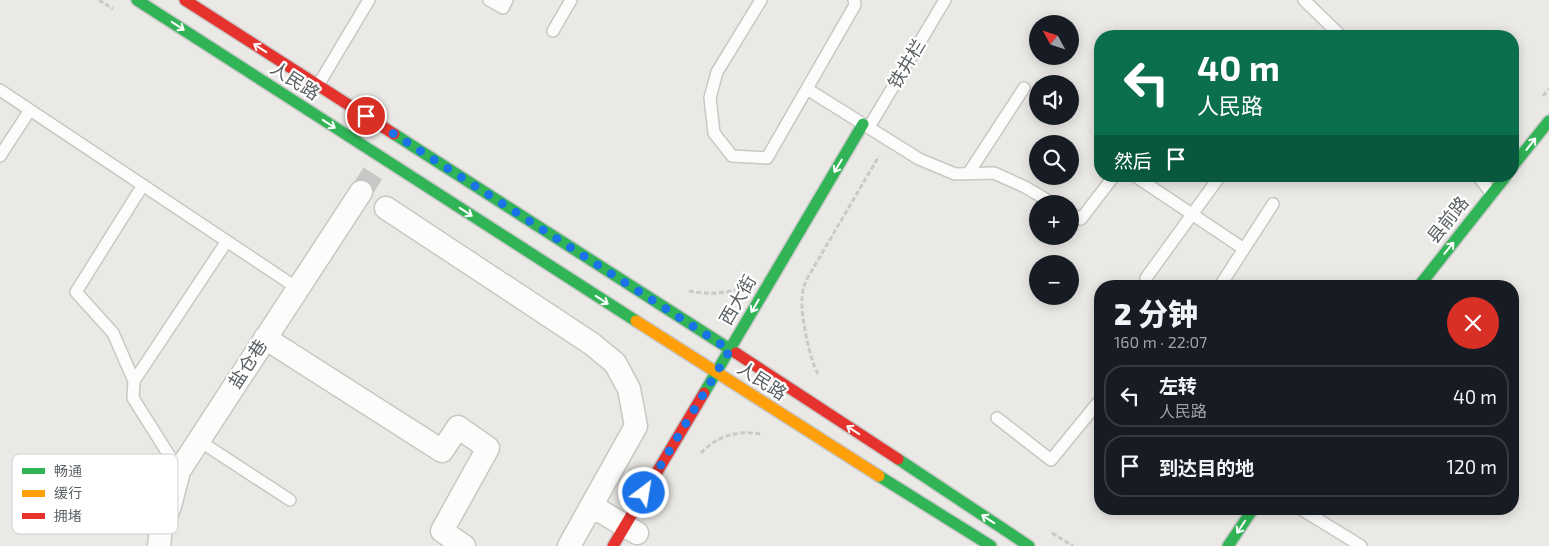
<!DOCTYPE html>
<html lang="zh">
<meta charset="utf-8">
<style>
body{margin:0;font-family:"Exo 2","Noto Sans SC",sans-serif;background:#20242c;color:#f1f3f6;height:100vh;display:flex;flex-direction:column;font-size:19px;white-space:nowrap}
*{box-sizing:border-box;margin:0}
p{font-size:16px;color:#9ea1a6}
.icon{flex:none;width:28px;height:28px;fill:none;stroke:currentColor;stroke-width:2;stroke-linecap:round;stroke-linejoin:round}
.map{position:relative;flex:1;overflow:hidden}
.drawer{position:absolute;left:1094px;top:280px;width:425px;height:235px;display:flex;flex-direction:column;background:#171b24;border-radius:20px;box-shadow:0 2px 12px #0003}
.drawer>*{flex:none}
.top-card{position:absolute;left:1094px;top:30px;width:425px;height:152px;border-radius:20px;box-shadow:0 2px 12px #0003;background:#0b6e4f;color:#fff;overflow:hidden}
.needle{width:32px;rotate:310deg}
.buttons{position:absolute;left:1029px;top:15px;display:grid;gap:10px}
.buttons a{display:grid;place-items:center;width:50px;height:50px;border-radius:50%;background:#171b24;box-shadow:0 2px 12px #0003;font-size:25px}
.pin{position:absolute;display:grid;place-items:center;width:42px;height:42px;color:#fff;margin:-21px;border:2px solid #fff;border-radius:50%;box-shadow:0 1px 5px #0007}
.me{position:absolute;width:55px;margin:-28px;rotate:31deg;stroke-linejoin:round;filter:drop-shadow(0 0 4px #0008)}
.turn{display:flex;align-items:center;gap:18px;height:105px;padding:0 20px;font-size:22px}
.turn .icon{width:65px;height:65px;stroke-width:2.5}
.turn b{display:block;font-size:35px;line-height:42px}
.then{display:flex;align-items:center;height:48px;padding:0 20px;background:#0003;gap:10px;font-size:19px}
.round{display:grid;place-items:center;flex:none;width:52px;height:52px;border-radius:26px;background:#20242c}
.overview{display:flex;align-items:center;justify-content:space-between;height:85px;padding:0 20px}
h1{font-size:30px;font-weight:800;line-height:38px}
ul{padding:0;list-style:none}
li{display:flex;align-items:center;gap:15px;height:62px;margin:0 10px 8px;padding:0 10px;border:2px solid #363941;border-radius:20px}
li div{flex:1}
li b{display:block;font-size:19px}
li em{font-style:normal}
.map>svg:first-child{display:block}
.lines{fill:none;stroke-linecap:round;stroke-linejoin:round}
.street-tunnel{stroke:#c7c7c5;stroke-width:22;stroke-dasharray:22 11;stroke-linecap:butt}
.lane-casing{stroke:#c7c7c6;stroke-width:14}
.street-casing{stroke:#c7c7c6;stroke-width:25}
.fast-casing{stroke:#c7c8c8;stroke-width:14}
.slow-casing{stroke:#c7c8c8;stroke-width:14}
.jam-casing{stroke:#c7c8c8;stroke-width:14}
.path{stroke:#c5ccc8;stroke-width:3;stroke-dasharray:5 2.5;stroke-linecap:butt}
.lane{stroke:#fcfcfb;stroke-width:11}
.street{stroke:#fcfcfb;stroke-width:22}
.fast{stroke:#30b455;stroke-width:11}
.slow{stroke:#ff9f0a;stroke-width:11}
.jam{stroke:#e5322d;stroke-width:11}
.oneway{stroke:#fff}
.route{stroke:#1a73e8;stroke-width:9;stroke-dasharray:0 16.2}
.labels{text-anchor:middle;stroke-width:4.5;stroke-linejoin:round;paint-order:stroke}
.street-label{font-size:18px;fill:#5b6064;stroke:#fff}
.key{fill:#fff;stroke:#cecfd0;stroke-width:1}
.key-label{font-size:14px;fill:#5b6064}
</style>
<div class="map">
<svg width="1549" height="546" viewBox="0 0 1549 546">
<rect width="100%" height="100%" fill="#ebe9e5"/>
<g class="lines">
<path class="street-tunnel" d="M361 192 375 170"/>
<g class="lane-casing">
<path id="lane" d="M489 0 503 8 507 0
M761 0 717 72 710 98 714 133 732 156 767 158 855 5 854 0
M1304 0 1341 36
M553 31 571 0
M317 87 369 0
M807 89 919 159 955 174 994 173 1025 187 1054 204
M0 90 297 288
M869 127 945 0
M0 156 30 110
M968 174 1024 88
M1135 176 1244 249
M1478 176 1492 194
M143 185 76 292 113 333 134 381 133 398 179 471
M1070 213 1081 219 1114 176
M1146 278 1220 176
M1220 286 1273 204
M134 381 227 241
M997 418 1051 460 1100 400
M198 440 290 500
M1301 509 1361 546"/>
</g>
<g class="street-casing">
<path id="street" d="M386 208 592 344 615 363 629 389 636 426 569 546
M265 338 442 451 458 427 488 448 442 531 464 546
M592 506 637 533
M159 546 161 529 170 506 179 471 361 192"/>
</g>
<g class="fast-casing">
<path id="fast" d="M137 0 636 321
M394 134 736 353
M1512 167 1549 121
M1419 286 1506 176
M704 393 863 124
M898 459 1029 546
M879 476 991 546
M1228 546 1253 509"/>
</g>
<g class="slow-casing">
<path id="slow" d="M636 321 879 476"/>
</g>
<g class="jam-casing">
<path id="jam" d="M185 0 394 134
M736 353 898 459
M613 546 704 393"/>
</g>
<path class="path" d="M99 0 113 9
M1543 96 1549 89
M689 291C703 294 721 294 735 290
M818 374C810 361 801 316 802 300 802 291 804 285 808 277L879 156
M701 453C717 436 737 430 760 434
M1052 533 1073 546"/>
<use href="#lane" class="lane"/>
<use href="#street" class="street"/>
<use href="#fast" class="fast"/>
<use href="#slow" class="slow"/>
<use href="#jam" class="jam"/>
</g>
<defs><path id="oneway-shaft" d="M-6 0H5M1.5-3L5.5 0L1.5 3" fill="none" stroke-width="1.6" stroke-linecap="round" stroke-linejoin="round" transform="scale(1.25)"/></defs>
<g class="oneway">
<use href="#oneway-shaft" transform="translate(178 26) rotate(33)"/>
<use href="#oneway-shaft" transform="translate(260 48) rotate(-147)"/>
<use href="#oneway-shaft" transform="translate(329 124) rotate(33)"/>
<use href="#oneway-shaft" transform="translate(1531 144) rotate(-52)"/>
<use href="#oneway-shaft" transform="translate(838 166) rotate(121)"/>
<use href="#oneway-shaft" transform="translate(466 212) rotate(33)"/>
<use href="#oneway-shaft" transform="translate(1449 248) rotate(-51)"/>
<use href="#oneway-shaft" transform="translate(602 300) rotate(33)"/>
<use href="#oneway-shaft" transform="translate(755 306) rotate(120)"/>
<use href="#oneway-shaft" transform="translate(853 430) rotate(-147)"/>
<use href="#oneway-shaft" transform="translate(988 519) rotate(-147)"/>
<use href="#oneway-shaft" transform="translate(1241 527) rotate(123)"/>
</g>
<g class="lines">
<path class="route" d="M366 116 730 350 644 493"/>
</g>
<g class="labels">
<g class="street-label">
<text transform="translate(907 64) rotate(-59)" y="6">铁井栏</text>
<text transform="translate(295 81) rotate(33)" y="6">人民路</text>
<text transform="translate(1448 220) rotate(-51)" y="6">县前路</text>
<text transform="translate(738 300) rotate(-60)" y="6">西大街</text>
<text transform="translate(248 364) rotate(-57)" y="6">盐仓巷</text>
<text transform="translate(762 381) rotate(33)" y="6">人民路</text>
</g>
</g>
<rect x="12" y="454" width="166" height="80" rx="8" class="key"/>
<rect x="22" y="468" width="23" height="6" fill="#30b455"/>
<rect x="22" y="490" width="23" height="7" fill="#ff9f0a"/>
<rect x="22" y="513" width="23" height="6" fill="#e5322d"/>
<g class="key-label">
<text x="54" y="476">畅通</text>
<text x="54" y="498">缓行</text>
<text x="54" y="521">拥堵</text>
</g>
</svg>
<div class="buttons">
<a><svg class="needle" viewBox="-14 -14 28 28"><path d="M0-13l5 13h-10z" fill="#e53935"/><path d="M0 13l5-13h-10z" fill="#9ea1a6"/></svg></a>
<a><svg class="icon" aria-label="sound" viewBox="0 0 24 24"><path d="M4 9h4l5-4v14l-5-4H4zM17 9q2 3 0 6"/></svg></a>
<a><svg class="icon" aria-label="search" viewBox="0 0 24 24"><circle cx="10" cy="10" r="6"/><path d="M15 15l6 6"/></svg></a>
<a>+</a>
<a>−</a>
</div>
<div class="pin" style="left:366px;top:116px;background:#d93025"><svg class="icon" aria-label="arrive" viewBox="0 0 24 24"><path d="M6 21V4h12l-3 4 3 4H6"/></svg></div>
<svg class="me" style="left:644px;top:493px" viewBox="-20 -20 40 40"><circle r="17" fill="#1a73e8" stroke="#fff" stroke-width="3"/><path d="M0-11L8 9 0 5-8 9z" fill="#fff"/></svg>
<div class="top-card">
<div class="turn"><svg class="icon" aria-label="left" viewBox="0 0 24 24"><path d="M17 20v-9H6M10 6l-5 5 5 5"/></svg><div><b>40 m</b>人民路</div></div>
<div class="then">然后<svg class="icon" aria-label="arrive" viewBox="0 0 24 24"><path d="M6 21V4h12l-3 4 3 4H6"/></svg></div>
</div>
<section class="drawer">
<div class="overview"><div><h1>2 分钟</h1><p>160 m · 22:07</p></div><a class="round" style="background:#d93025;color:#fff"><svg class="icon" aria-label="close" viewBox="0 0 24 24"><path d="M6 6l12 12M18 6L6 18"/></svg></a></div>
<ul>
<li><svg class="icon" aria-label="left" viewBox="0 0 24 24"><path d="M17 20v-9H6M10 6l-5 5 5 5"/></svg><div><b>左转</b><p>人民路</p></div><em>40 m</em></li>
<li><svg class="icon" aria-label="arrive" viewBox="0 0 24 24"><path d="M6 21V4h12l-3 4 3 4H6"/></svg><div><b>到达目的地</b></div><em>120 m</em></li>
</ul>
</section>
</div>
